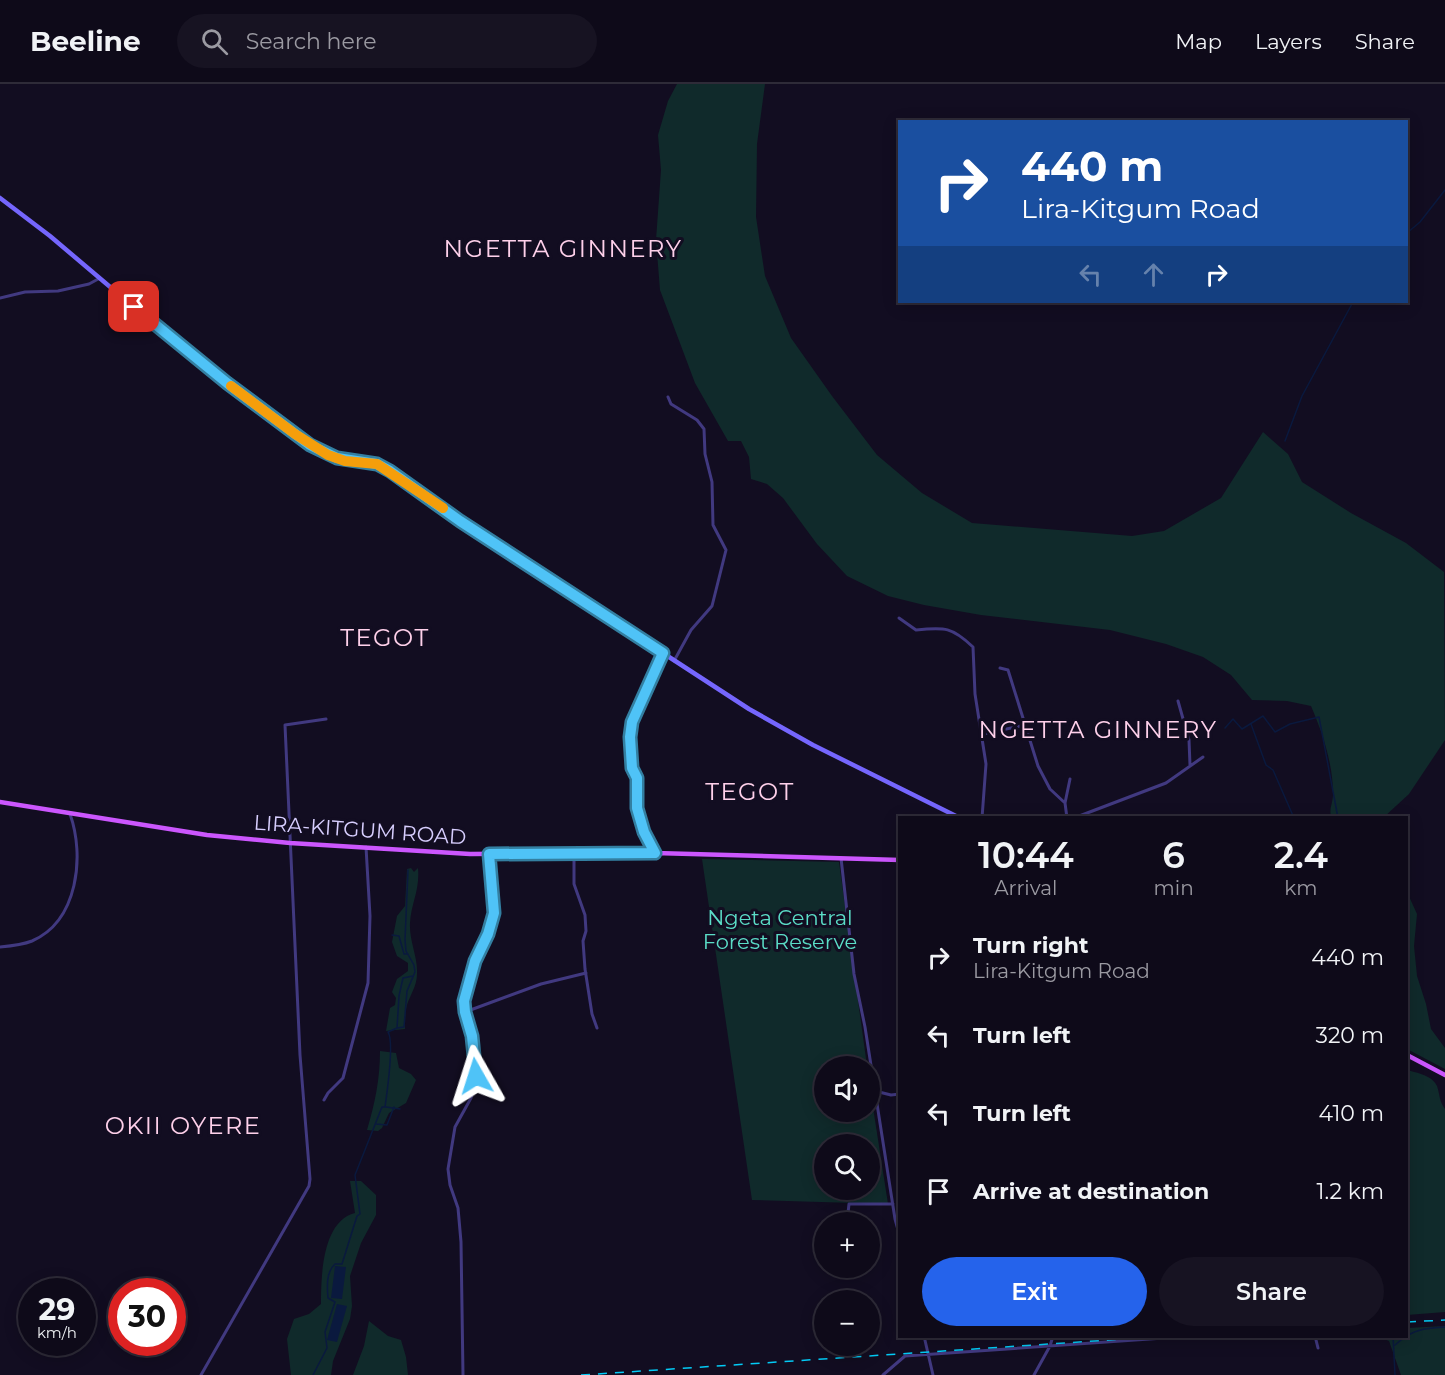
<!DOCTYPE html>
<meta charset="utf-8">
<style>
body{margin:0;font-family:Montserrat,sans-serif;background:#171322;color:#f1f3f6;height:100vh;display:flex;flex-direction:column;font-size:22px;white-space:nowrap}
*{box-sizing:border-box;margin:0}
p{font-size:20px;color:#9b9aa2}
.icon{flex:none;width:33px;height:33px;fill:none;stroke:currentColor;stroke-width:2;stroke-linecap:round;stroke-linejoin:round}
.map{position:relative;flex:1;overflow:hidden}
.sheet{position:absolute;left:898px;top:732px;width:510px;height:522px;display:flex;flex-direction:column;background:#0e0a19;border-radius:0px;box-shadow:0 3px 15px #0003,0 0 0 2px #2e2b38}
.sheet>*{flex:none}
.guide{position:absolute;left:898px;top:36px;width:510px;height:183px;border-radius:0px;box-shadow:0 3px 15px #0003,0 0 0 2px #2e2b38;background:#1a4fa0;color:#fff;overflow:hidden}
.controls{position:absolute;left:814px;top:972px;display:grid;gap:12px}
.controls a{display:grid;place-items:center;width:66px;height:66px;border-radius:50%;background:#0e0a19;box-shadow:0 3px 15px #0003,0 0 0 2px #2e2b38;font-size:30px}
.speed{position:absolute;left:18px;top:1194px;display:flex;gap:12px;font-size:30px;font-weight:700;text-align:center}
.speed>*{display:grid;place-content:center;width:78px;height:78px;border-radius:50%;background:#0e0a19;box-shadow:0 3px 15px #0003,0 0 0 2px #2e2b38;line-height:1}
.speed small{font-size:15px;font-weight:400}
.speed .limit{border:9px solid #d22;background:#fff;color:#111}
.pin{position:absolute;display:grid;place-items:center;width:51px;height:51px;color:#fff;margin:-26px;border-radius:12px;box-shadow:0 3px 9px #0006}
.me{position:absolute;width:66px;margin:-33px;rotate:354deg;stroke-linejoin:round;filter:drop-shadow(0 0 4px #0008)}
.turn{display:flex;align-items:center;gap:21px;height:126px;padding:0 24px;font-size:27px}
.turn .icon{width:78px;height:78px;stroke-width:2.5}
.turn b{display:block;font-size:42px;line-height:51px}
.lanes{display:flex;align-items:center;height:57px;padding:0 24px;background:#0003;justify-content:center;gap:30px;direction:ltr}
.lanes .off{opacity:.35}
.eta{display:flex;justify-content:space-evenly;align-items:center;height:102px;text-align:center}
.eta b{font-size:36px;font-weight:600;line-height:42px}
.primary-button{display:flex;gap:12px;margin-top:auto;padding:12px 24px}
.primary-button a{flex:1;height:69px;border-radius:36px;background:#2563eb;color:#fff;font-size:24px;font-weight:600;line-height:69px;text-align:center}
.primary-button a+a{background:#171322;color:#f1f3f6}
ul{padding:0;list-style:none}
li{display:flex;align-items:center;gap:18px;height:78px;padding:0 24px}
li div{flex:1}
li b{display:block;font-size:22px}
li em{font-style:normal}
header{display:flex;align-items:center;gap:36px;box-sizing:border-box;height:84px;padding:0 30px;background:#0e0a19;border-bottom:2px solid #2e2b38}
header strong{font-size:28px}
nav{display:flex;gap:33px;margin-inline-start:auto;font-size:21px}
.search{width:420px;height:54px;background:#171322;display:flex;align-items:center;gap:15px;box-sizing:border-box;padding:0 21px;border-radius:33px;color:#9b9aa2;font-size:22px}
.map>svg:first-child{display:block}
.green{fill:#102a2b;fill-rule:evenodd}
.water{fill:#0a193e}
.lines{fill:none;stroke-linecap:round;stroke-linejoin:round}
.stream{stroke:#0a193e;stroke-width:1.5}
.minor{stroke:#413980;stroke-width:3}
.secondary{stroke:#7566fd;stroke-width:4.5}
.primary{stroke:#cb56fd;stroke-width:4.5}
.rail{stroke:#03cbf6;stroke-width:1.5;stroke-dasharray:9 8;stroke-linecap:butt}
.route-casing{stroke:#337fa1;stroke-width:15}
.route{stroke:#4fc3f7;stroke-width:10}
.slow{stroke:#f59e0b;stroke-width:10}
.labels{text-anchor:middle;stroke-width:6;stroke-linejoin:round;paint-order:stroke}
.street-label{font-size:21px;fill:#d7cefe;stroke:#120d21}
.park-label{font-size:21px;fill:#5bddc7;stroke:#120d21}
.quarter-label{font-size:24px;letter-spacing:1.5px;fill:#fed0ea;stroke:#120d21}
</style>
<header>
<strong>Beeline</strong>
<div class="search"><svg class="icon" aria-label="search" viewBox="0 0 24 24"><circle cx="10" cy="10" r="6"/><path d="M15 15l6 6"/></svg>Search here</div>
<nav><a>Map</a><a>Layers</a><a>Share</a></nav>
</header>
<div class="map">
<svg width="1445" height="1291" viewBox="0 0 1445 1291">
<rect width="100%" height="100%" fill="#120d21"/>
<path class="green" d="M677 0H765L757 60 756 133 765 192 791 254 832 312 877 371 922 409 972 439 1132 452 1164 447 1221 414 1263 348 1288 370 1302 398 1351 429 1406 459 1444 488 1445 656 1409 710 1384 733H1331C1329 724 1333 719 1333 710 1333 680 1323 650 1311 622L1287 617 1252 616 1231 591 1203 573 1166 560 1110 546 981 531 924 521 888 512 847 492 817 460 783 414 767 400 751 395 749 373 741 357H728L695 299 660 206 656 156 661 86 658 51 668 17Z
M702 775 839 778 867 982H825V1028H870V1004L888 1120 752 1116ZM825 1060H870V1106H825Z
M411 784 414 788 418 784C420 807 411 819 410 839 409 857 418 873 417 890 417 902 410 911 407 921 405 929 405 938 405 945L386 947 390 924 395 921 396 914 392 908 397 895 408 887V879L397 872 392 858 397 832 405 822 407 785Z
M1407 808 1417 830 1414 862 1417 892 1426 920 1431 945 1445 964V985L1407 965Z
M380 967 396 969 399 984 411 990 416 996 406 1019 389 1029 382 1044 378 1047 367 1046C375 1019 380 995 380 967Z
M1407 986C1417 989 1432 991 1437 1002 1440 1011 1439 1017 1445 1025V1228L1407 1231Z
M350 1097H361L376 1111V1131L361 1159 350 1192 352 1222 350 1235 333 1277 331 1291H291L287 1255 294 1235 309 1230 321 1220C321 1193 322 1137 355 1129Z
M369 1237 388 1252 401 1256 406 1273 408 1291H353L364 1262Z
M1445 1242V1291H1401L1389 1257 1379 1253 1407 1252V1244Z"/>
<path class="water" d="M335 1182 346 1183 342 1215 331 1214Z
M337 1220 347 1222 337 1258 327 1256Z"/>
<g class="lines">
<path class="stream" d="M1407 149 1420 138 1445 106
M1285 357 1302 312 1353 218
M1251 640 1266 681 1273 686 1294 734
M1225 644 1233 635 1242 645 1263 632 1275 648 1290 640 1319 633 1338 734
M392 851 399 852 404 870H408
M397 944 404 943 407 907 415 888 414 881 406 867 405 856 408 786
M386 1023 400 1025
M376 1040 387 1041 394 1023
M1393 1252 1395 1291
M1407 1252C1419 1244 1431 1244 1445 1243
M1395 1261 1406 1252
M313 1291 327 1264 325 1248 335 1218 328 1214C327 1203 326 1188 335 1180H342L357 1132 360 1130 355 1091 382 1023H385C387 1009 394 957 388 948L397 944 399 912 403 894 413 892"/>
<path class="minor" d="M0 214 25 208 58 207 89 200 100 194
M668 313 671 320 697 336 704 345 705 370 712 398 713 441 726 466 712 522 691 546 674 577
M899 534 916 546C945 543 952 543 973 563L975 610 986 680 982 734
M1000 584 1008 586 1038 682 1050 705 1065 719
M1178 617 1189 656 1190 681
M983 650 1025 641
M1067 734 1065 719 1070 695
M1074 734 1166 699 1203 673
M655 768 644 748 637 724V694L632 684 630 653 632 638 663 569
M574 770V800L585 831 586 847 583 857 585 885 592 930 597 944
M841 774 854 890 865 943 895 1135 900 1153
M0 863C11 862 22 861 32 857 78 837 85 772 70 730
M465 928 541 900 586 889
M875 1007 891 1011 900 1010
M324 1016 328 1009 343 994 368 899 370 832 366 763
M847 1138 849 1120H893
M924 1252 933 1291
M1315 1252 1318 1264
M201 1291 309 1102 310 1095 300 971 285 641 326 635
M463 1291 461 1158 458 1124 450 1101 448 1085 455 1043 471 1014 476 999 473 957 465 928 464 917 474 880 488 850 494 829 489 770
M883 1291 905 1272 1193 1252
M1034 1291 1050 1262 1053 1252"/>
<path class="secondary" d="M0 114 50 152 168 252 310 361 337 374 377 380 390 387 460 437 749 625 813 661 960 734"/>
<path class="primary" d="M0 718 207 751 290 759 470 770 655 769 900 776
M1407 971 1445 991"/>
<path class="rail" d="M1407 1238 1445 1236
M581 1291 1170 1252"/>
</g>
<g class="lines">
<g class="route-casing">
<path id="route" d="M134 223 227 299 310 361 337 374 377 380 390 387 460 437 663 569 632 638 630 653 632 684 637 694V724L644 748 655 769 489 770 494 829 488 850 475 877 464 917 465 928 472 952 476 992"/>
</g>
<use href="#route" class="route"/>
<path class="slow" d="M231 302 295 350 328 371 345 377 377 380 443 424"/>
</g>
<g class="labels">
<g class="street-label">
<text transform="translate(360 746) rotate(4)" y="7">LIRA-KITGUM ROAD</text>
</g>
<g class="park-label">
<text x="780" y="841">Ngeta Central<tspan x="780" dy="24">Forest Reserve</tspan></text>
</g>
<g class="quarter-label">
<text x="563" y="173">NGETTA GINNERY</text>
<text x="385" y="562">TEGOT</text>
<text x="1098" y="654">NGETTA GINNERY</text>
<text x="750" y="716">TEGOT</text>
<text x="183" y="1050">OKII OYERE</text>
</g>
</g>
</svg>
<div class="controls">
<a><svg class="icon" aria-label="sound" viewBox="0 0 24 24"><path d="M4 9h4l5-4v14l-5-4H4zM17 9q2 3 0 6"/></svg></a>
<a><svg class="icon" aria-label="search" viewBox="0 0 24 24"><circle cx="10" cy="10" r="6"/><path d="M15 15l6 6"/></svg></a>
<a>+</a>
<a>−</a>
</div>
<div class="speed"><div>29<small>km/h</small></div><div class="limit">30</div></div>
<div class="pin" style="left:134px;top:223px;background:#d93025"><svg class="icon" aria-label="arrive" viewBox="0 0 24 24"><path d="M6 21V4h12l-3 4 3 4H6"/></svg></div>
<svg class="me" style="left:476px;top:992px" viewBox="-20 -20 40 40"><path d="M0-17L14 15 0 8-14 15z" fill="#4fc3f7" stroke="#fff" stroke-width="4"/></svg>
<div class="guide">
<div class="turn"><svg class="icon" aria-label="right" viewBox="0 0 24 24"><path d="M7 20v-9h11M14 6l5 5-5 5"/></svg><div><b>440 m</b>Lira-Kitgum Road</div></div>
<div class="lanes"><svg class="icon off" aria-label="left" viewBox="0 0 24 24"><path d="M17 20v-9H6M10 6l-5 5 5 5"/></svg><svg class="icon off" aria-label="ahead" viewBox="0 0 24 24"><path d="M12 20V5M6 11l6-6 6 6"/></svg><svg class="icon" aria-label="right" viewBox="0 0 24 24"><path d="M7 20v-9h11M14 6l5 5-5 5"/></svg></div>
</div>
<section class="sheet">
<div class="eta">
<div><b>10:44</b><p>Arrival</p></div>
<div><b>6</b><p>min</p></div>
<div><b>2.4</b><p>km</p></div>
</div>
<ul>
<li><svg class="icon" aria-label="right" viewBox="0 0 24 24"><path d="M7 20v-9h11M14 6l5 5-5 5"/></svg><div><b>Turn right</b><p>Lira-Kitgum Road</p></div><em>440 m</em></li>
<li><svg class="icon" aria-label="left" viewBox="0 0 24 24"><path d="M17 20v-9H6M10 6l-5 5 5 5"/></svg><div><b>Turn left</b></div><em>320 m</em></li>
<li><svg class="icon" aria-label="left" viewBox="0 0 24 24"><path d="M17 20v-9H6M10 6l-5 5 5 5"/></svg><div><b>Turn left</b></div><em>410 m</em></li>
<li><svg class="icon" aria-label="arrive" viewBox="0 0 24 24"><path d="M6 21V4h12l-3 4 3 4H6"/></svg><div><b>Arrive at destination</b></div><em>1.2 km</em></li>
</ul>
<div class="primary-button"><a>Exit</a><a>Share</a></div>
</section>
</div>
